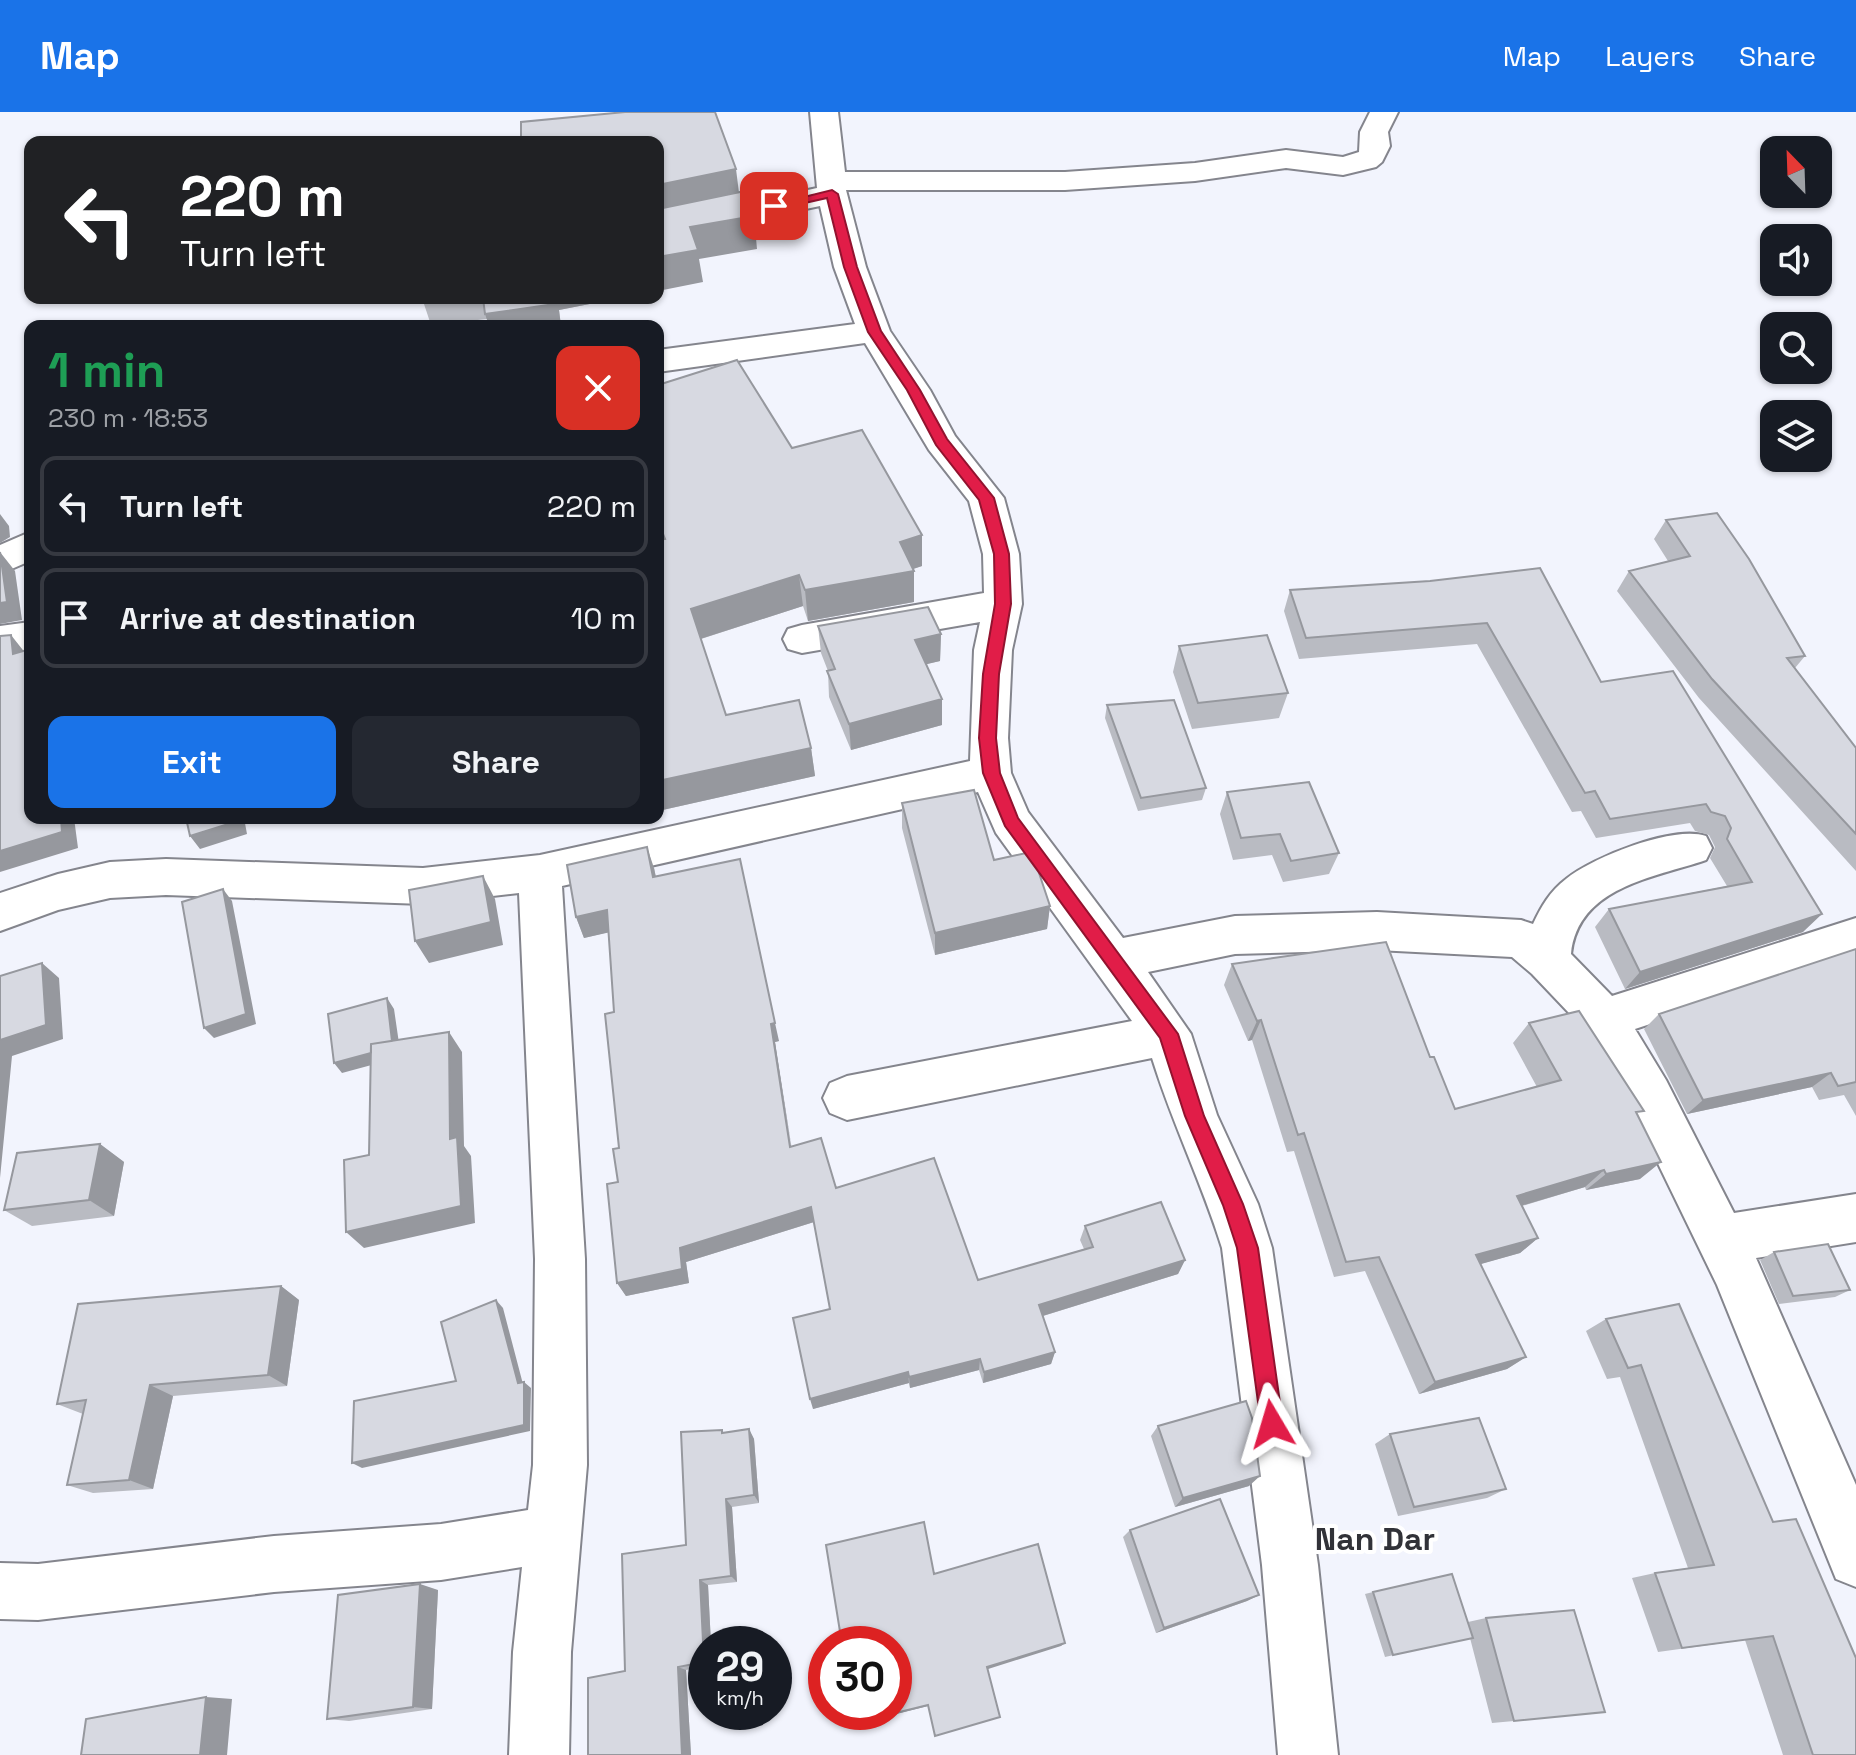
<!DOCTYPE html>
<meta charset="utf-8">
<style>
body{margin:0;font-family:"Space Grotesk",sans-serif;background:#242831;color:#f1f3f6;height:100vh;display:flex;flex-direction:column;font-size:30px;white-space:nowrap}
*{box-sizing:border-box;margin:0}
p{font-size:26px;color:#9ea1a6}
.icon{flex:none;width:44px;height:44px;fill:none;stroke:currentColor;stroke-width:2;stroke-linecap:round;stroke-linejoin:round}
.map{position:relative;flex:1;overflow:hidden}
.drawer{position:absolute;left:24px;top:208px;width:640px;height:504px;display:flex;flex-direction:column;background:#171b24;border-radius:16px;box-shadow:0 2px 6px #0004}
.drawer>*{flex:none}
.banner{position:absolute;left:24px;top:24px;width:640px;height:168px;border-radius:16px;box-shadow:0 2px 6px #0004;background:#202124;color:#fff;overflow:hidden}
.needle{width:52px;rotate:337deg}
.controls{position:absolute;left:1760px;top:24px;display:grid;gap:16px}
.controls a{display:grid;place-items:center;width:72px;height:72px;border-radius:16px;background:#171b24;box-shadow:0 2px 6px #0004;font-size:40px}
.speed{position:absolute;left:688px;top:1514px;display:flex;gap:16px;font-size:40px;font-weight:700;text-align:center}
.speed>*{display:grid;place-content:center;width:104px;height:104px;border-radius:50%;background:#171b24;box-shadow:0 2px 6px #0004;line-height:1}
.speed small{font-size:20px;font-weight:400}
.speed .limit{border:12px solid #d22;background:#fff;color:#111}
.pin{position:absolute;display:grid;place-items:center;width:68px;height:68px;color:#fff;margin:-34px;border-radius:16px;box-shadow:0 4px 12px #0006}
.me{position:absolute;width:88px;margin:-44px;rotate:353deg;stroke-linejoin:round;filter:drop-shadow(0 0 6px #0008)}
.turn{display:flex;align-items:center;gap:28px;height:168px;padding:0 24px;font-size:36px}
.turn .icon{width:104px;height:104px;stroke-width:2.5}
.turn b{display:block;font-size:56px;line-height:68px}
.round{display:grid;place-items:center;flex:none;width:84px;height:84px;border-radius:16px;background:#242831}
.overview{display:flex;align-items:center;justify-content:space-between;height:136px;padding:0 24px}
h1{font-size:48px;font-weight:700;line-height:60px;color:#1e9e55}
.action{display:flex;gap:16px;margin-top:auto;padding:16px 24px}
.action a{flex:1;height:92px;border-radius:16px;background:#1a73e8;color:#fff;font-size:32px;font-weight:700;line-height:92px;text-align:center}
.action a+a{background:#242831;color:#f1f3f6}
ul{padding:0;list-style:none}
li{display:flex;align-items:center;gap:24px;height:100px;margin:0 16px 12px;padding:0 8px;border:4px solid #363941;border-radius:16px}
li div{flex:1}
li b{display:block;font-size:30px}
li em{font-style:normal}
header{display:flex;align-items:center;gap:48px;box-sizing:border-box;height:112px;padding:0 40px;background:#1a73e8;color:#fff}
header strong{font-size:38px}
nav{display:flex;gap:44px;margin-inline-start:auto;font-size:28px}
.map>svg:first-child{display:block}
.lines{fill:none;stroke-linecap:round;stroke-linejoin:round}
.minor-casing{stroke:#84858d;stroke-width:4}
.minor{fill:#fff;fill-rule:evenodd}
.wall{fill:#b9bbc2}
.shaded-wall{fill:#96989e}
.building{fill:#d7d9e1;stroke:#96989e;stroke-width:2}
.route{fill:#e11d48;stroke:#92132f;stroke-width:2}
.labels{text-anchor:middle;stroke-width:8;stroke-linejoin:round;paint-order:stroke}
.near-quarter-label{font-size:32px;font-weight:bold;fill:#313238;stroke:#fff}
</style>
<header>
<strong>Map</strong>
<nav><a>Map</a><a>Layers</a><a>Share</a></nav>
</header>
<div class="map">
<svg width="1856" height="1643" viewBox="0 0 1856 1643">
<rect width="100%" height="100%" fill="#f2f4fd"/>
<g class="lines">
<g class="minor-casing">
<path id="minor" d="M810 0H838L845 60H1065L1195 51 1286 38 1343 45 1359 40 1360 20 1370 0H1398L1388 20 1390 34 1382 50 1376 55 1343 63 1286 56 1195 69 1065 78H846L866 155 890 219 930 278 955 324 1004 386 1019 442 1022 492 1012 538 1008 626 1011 661 1028 700 1123 826 1235 804 1377 800 1521 808 1533 812C1541 795 1550 779 1566 767 1593 745 1674 713 1706 724L1712 736 1706 748C1653 766 1578 775 1571 842L1612 884 1856 806V844L1635 917 1666 968 1734 1101 1856 1082V1130L1756 1146 1856 1373V1475L1836 1467 1717 1173 1632 998 1588 921 1532 862 1512 845 1377 838 1235 842 1148 860 1191 922 1217 1003 1258 1092 1272 1136 1318 1453 1338 1643H1278L1262 1453 1222 1136C1202 1071 1172 1011 1152 946L847 1008 830 1001 823 986 830 971 847 964 1132 909 996 721 978 680 562 774 585 1147 587 1353 571 1540 569 1643H509L513 1540 522 1455 441 1468 274 1480 38 1508 0 1507V1451L38 1452 274 1424 441 1412 528 1398 533 1353 535 1147 519 781 423 792 166 783 110 786 58 798 0 819V781L58 762 110 750 166 747 423 756 540 743 970 649 974 538 980 510 802 541 788 537 783 527 788 517 802 513 984 481 983 442 969 389 929 338 865 231 658 260V238L855 212 834 155 820 94 658 128V110L817 76Z
M30 420V449L0 462V433Z
M30 510V538L0 542V514Z"/>
</g>
<use href="#minor" class="minor"/>
</g>
<path class="wall" d="M422 186H620L559 198 561 214H489L487 207 431 213Z
M658 273 792 336 922 454 913 457 914 490 808 509 803 494 701 527 726 603 811 636 815 664 658 699V428L660 427 658 423Z
M1666 408 1805 544 1795 556 1856 636V759L1699 586 1617 479 1629 459 1668 449 1654 427Z
M1430 469 1601 570 1673 559 1803 820 1625 877 1595 815 1609 797 1727 774 1710 746 1715 735 1709 723 1695 719 1690 711 1596 726 1581 699 1572 700 1477 532 1299 547 1284 499 1290 478Z
M818 514 941 522 940 549 926 552 942 587V613L851 638 829 585 828 559 821 541Z
M1179 534 1288 581 1279 606 1192 617 1173 560Z
M1107 593 1206 676 1202 688 1138 699 1105 606Z
M1227 680 1339 741 1329 762 1283 770 1272 743 1233 748 1220 702Z
M902 691 994 748 1050 794 1047 817 935 843 902 716Z
M654 756 656 765 779 929 775 930 791 1035 836 1076 978 1168 1084 1137 1080 1128 1085 1114 1185 1148 1178 1162 1043 1204 1055 1240 1051 1252 983 1271 979 1258 910 1276 909 1271 813 1297 830 1197 814 1110 686 1150 689 1171 626 1184 617 1171 619 1036 614 900 609 820 584 826 576 805Z
M1856 837V1004L1844 983 1819 988 1812 975 1687 1002 1644 917 1659 902Z
M1232 852 1430 945 1455 997 1537 975 1513 931 1529 911 1638 1004 1640 1067 1586 1078 1585 1075 1522 1094 1538 1126 1520 1141 1480 1152 1526 1245 1507 1257 1419 1282 1365 1159 1334 1165 1294 1039 1287 1040 1252 928 1248 929 1224 873Z
M100 1032 124 1050 114 1104 32 1114 4 1098Z
M1774 1140 1850 1178 1835 1185 1779 1192 1760 1148Z
M281 1174 299 1188 287 1274 173 1284 153 1377 93 1381 67 1373 83 1302 57 1292Z
M1679 1192 1856 1643H1783L1745 1528 1658 1540 1632 1466 1655 1461 1688 1456 1620 1265 1607 1267 1586 1219 1606 1207Z
M1158 1314 1249 1374 1175 1395 1151 1324Z
M749 1317 754 1327 759 1391 732 1395 737 1470 708 1473 711 1532H706V1554L686 1558 691 1643H588L686 1433 722 1318 724 1321Z
M1390 1322 1506 1377 1487 1386 1398 1404 1375 1332Z
M1130 1418 1259 1483 1247 1489 1156 1521 1123 1425Z
M438 1478 432 1597 349 1609 327 1607Z
M1373 1480 1468 1510 1486 1506 1514 1609 1492 1611 1470 1526 1385 1545 1365 1482Z"/>
<path class="shaded-wall" d="M736 57 740 89 658 107V73Z
M754 104 757 137 699 147 703 170 658 179V145L690 115Z
M554 186H620L559 198 561 214H489L485 202Z
M0 402 9 414 10 425 0 431Z
M922 423V454L901 461 900 430Z
M0 440 15 459 22 508 0 512Z
M914 459V490L808 509 805 478Z
M799 463 803 494 697 528 691 497Z
M941 522 940 549 915 555V528Z
M11 523 26 542H13Z
M942 587V613L851 638 849 612Z
M811 636 815 664 658 699V669Z
M61 706H74L78 736 0 760V739Z
M237 706H244L247 722 200 737 190 724Z
M647 735 654 756 660 786 653 765Z
M483 764 495 787 503 833 429 851 415 829Z
M223 777 232 789 256 912 214 926 204 916Z
M1050 794 1047 817 935 843V821Z
M607 798 615 819 584 826 576 805Z
M1822 802 1803 820 1625 877 1640 860Z
M42 851 59 866 63 927 12 944 0 1066V928Z
M387 886 394 897 401 945 342 961 334 951Z
M1261 908 1252 928 1248 929 1257 909Z
M775 911 779 929 775 930 794 1051 771 912Z
M449 920 462 940 464 1034 471 1044 475 1111 364 1136 346 1120 450 1027Z
M1831 961 1812 975 1687 1002 1703 988Z
M100 1032 124 1050 114 1104 89 1088Z
M1661 1050 1640 1067 1586 1078 1606 1062Z
M1604 1058 1585 1075 1500 1100 1517 1084Z
M811 1095 814 1110 686 1150 689 1171 626 1184 617 1171 680 1136Z
M1538 1126 1520 1141 1460 1158 1476 1143Z
M1185 1148 1178 1162 1036 1206 1039 1193Z
M281 1174 299 1188 287 1274 268 1263Z
M496 1188 503 1196 524 1276V1270L531 1276 530 1319 362 1356 352 1351 518 1271Z
M1055 1240 1051 1252 983 1271 984 1260Z
M1526 1245 1507 1257 1419 1282 1435 1270Z
M980 1247 979 1258 910 1276 909 1265Z
M908 1260 909 1271 813 1297 810 1287Z
M150 1273 173 1284 153 1377 129 1368Z
M749 1317 754 1327 759 1391 754 1383Z
M1260 1364 1249 1374 1175 1395 1183 1386Z
M726 1387 732 1395 737 1470 731 1464Z
M700 1468 708 1473 711 1532H706V1551L704 1550Z
M420 1472 438 1478 432 1597 413 1595Z
M1259 1483 1247 1489 1156 1521 1164 1516Z
M1065 1531 1061 1534 985 1558 987 1555Z
M678 1555 686 1558 691 1643H682Z
M206 1585 232 1587 227 1643H200Z
M928 1593V1594L857 1612 855 1611Z"/>
<path class="building" d="M625 0H715L736 57 658 73V30H521V10Z
M745 79 754 104 690 115 698 138 658 145V97Z
M483 186H554L555 192 485 202Z
M737 248 792 336 862 318 922 423 900 430 914 459 805 478 799 463 691 497 726 603 799 588 811 636 658 669V428L665 427 658 409V273Z
M1717 401 1749 447 1805 544 1787 546 1856 636V722L1712 567 1629 459 1690 444 1666 408Z
M0 440 7 490 0 491Z
M1540 456 1601 570 1673 559 1822 802 1640 860 1609 797 1752 770 1727 727 1731 716 1725 704 1711 700 1706 692 1610 707 1595 679 1585 681 1487 511 1306 526 1290 478 1430 469Z
M928 495 941 522 915 528 942 587 849 612 827 559 835 557 818 514Z
M11 523 13 542 30 537V706H61L62 720 0 739V524Z
M1267 523 1288 581 1198 591 1179 534Z
M1174 588 1206 676 1141 686 1107 593Z
M1309 670 1339 741 1291 749 1280 722 1241 726 1227 680Z
M974 678 994 748 1026 741 1037 755 1050 794 935 821 902 691Z
M186 706H237L238 709 190 724Z
M647 735 653 765 740 747 775 911 771 912 790 1035 821 1026 836 1076 934 1046 978 1168 1093 1135 1085 1114 1161 1090 1185 1148 1039 1193 1055 1240 984 1260 980 1247 909 1265 908 1260 810 1287 793 1206 830 1197 811 1095 680 1136 682 1157 617 1171 607 1072 618 1070 613 1037 619 1036 605 902 614 900 607 798 576 805 567 753Z
M483 764 491 810 415 829 409 778Z
M223 777 246 902 204 916 182 790Z
M1386 830 1430 945H1434L1455 997 1561 968 1529 911 1579 899 1644 999 1636 1000 1661 1050 1606 1062 1604 1058 1517 1084 1538 1126 1476 1143 1526 1245 1435 1270 1379 1145 1346 1150 1304 1021 1298 1023 1261 908 1257 909 1232 852Z
M1856 837V970L1838 974 1831 961 1703 988 1659 902Z
M42 851 46 913 0 928V864Z
M387 886 392 929 371 932V941L334 951 328 902Z
M449 920 450 1027 457 1025 461 1094 346 1120 344 1048 369 1043 371 932Z
M100 1032 89 1088 4 1098 17 1041Z
M1828 1132 1850 1178 1793 1184 1774 1140Z
M281 1174 268 1263 150 1273 129 1368 67 1373 86 1288 57 1292 78 1192Z
M496 1188 518 1271 524 1270V1313L352 1351 354 1289 456 1269 441 1210Z
M1679 1192 1773 1410 1796 1407 1856 1546V1643H1813L1773 1524 1682 1536 1655 1461 1714 1453 1641 1253 1628 1256 1606 1207Z
M1246 1289 1252 1306 1260 1364 1183 1386 1158 1314Z
M1479 1306 1506 1377 1414 1395 1390 1322Z
M749 1317 754 1383 726 1387 731 1464 700 1468 704 1550 678 1555 682 1643H588V1566L625 1559 622 1442 686 1433 681 1320 722 1318V1321Z
M1220 1387 1259 1483 1164 1516 1130 1418Z
M924 1410 934 1462 1038 1432 1065 1531 987 1555 1000 1605 935 1624 928 1593 855 1611 853 1600H894V1532H842L826 1433Z
M1452 1462 1473 1526 1393 1543 1373 1480Z
M420 1472 413 1595 327 1607 338 1483Z
M1574 1498 1605 1600 1514 1609 1486 1506Z
M206 1585 200 1643H81L86 1607Z"/>
<path class="route" d="M832 78 838 82 857 155 881 219 920 278 947 327 994 386 1009 442 1011 492 999 562 996 626 1000 661 1018 706 1178 922 1204 1004 1243 1092 1258 1136 1283 1312 1279 1319 1272 1323 1264 1319 1261 1312 1237 1136 1223 1093 1185 1004 1160 926 1005 714 983 661 979 626 983 562 995 492 994 442 979 388 936 333 907 278 868 220 844 155 827 86 774 98 768 94Z"/>
<g class="labels">
<g class="near-quarter-label">
<text x="1375" y="1438">Nan Dar</text>
</g>
</g>
</svg>
<div class="controls">
<a><svg class="needle" viewBox="-14 -14 28 28"><path d="M0-13l5 13h-10z" fill="#e53935"/><path d="M0 13l5-13h-10z" fill="#9ea1a6"/></svg></a>
<a><svg class="icon" aria-label="sound" viewBox="0 0 24 24"><path d="M4 9h4l5-4v14l-5-4H4zM17 9q2 3 0 6"/></svg></a>
<a><svg class="icon" aria-label="search" viewBox="0 0 24 24"><circle cx="10" cy="10" r="6"/><path d="M15 15l6 6"/></svg></a>
<a><svg class="icon" aria-label="layers" viewBox="0 0 24 24"><path d="M12 4l9 5-9 5-9-5zM3 14l9 5 9-5"/></svg></a>
</div>
<div class="speed"><div>29<small>km/h</small></div><div class="limit">30</div></div>
<div class="pin" style="left:774px;top:94px;background:#d93025"><svg class="icon" aria-label="arrive" viewBox="0 0 24 24"><path d="M6 21V4h12l-3 4 3 4H6"/></svg></div>
<svg class="me" style="left:1272px;top:1312px" viewBox="-20 -20 40 40"><path d="M0-17L14 15 0 8-14 15z" fill="#e11d48" stroke="#fff" stroke-width="4"/></svg>
<div class="banner">
<div class="turn"><svg class="icon" aria-label="left" viewBox="0 0 24 24"><path d="M17 20v-9H6M10 6l-5 5 5 5"/></svg><div><b>220 m</b>Turn left</div></div>
</div>
<section class="drawer">
<div class="overview"><div><h1>1 min</h1><p>230 m · 18:53</p></div><a class="round" style="background:#d93025;color:#fff"><svg class="icon" aria-label="close" viewBox="0 0 24 24"><path d="M6 6l12 12M18 6L6 18"/></svg></a></div>
<ul>
<li><svg class="icon" aria-label="left" viewBox="0 0 24 24"><path d="M17 20v-9H6M10 6l-5 5 5 5"/></svg><div><b>Turn left</b></div><em>220 m</em></li>
<li><svg class="icon" aria-label="arrive" viewBox="0 0 24 24"><path d="M6 21V4h12l-3 4 3 4H6"/></svg><div><b>Arrive at destination</b></div><em>10 m</em></li>
</ul>
<div class="action"><a>Exit</a><a>Share</a></div>
</section>
</div>
